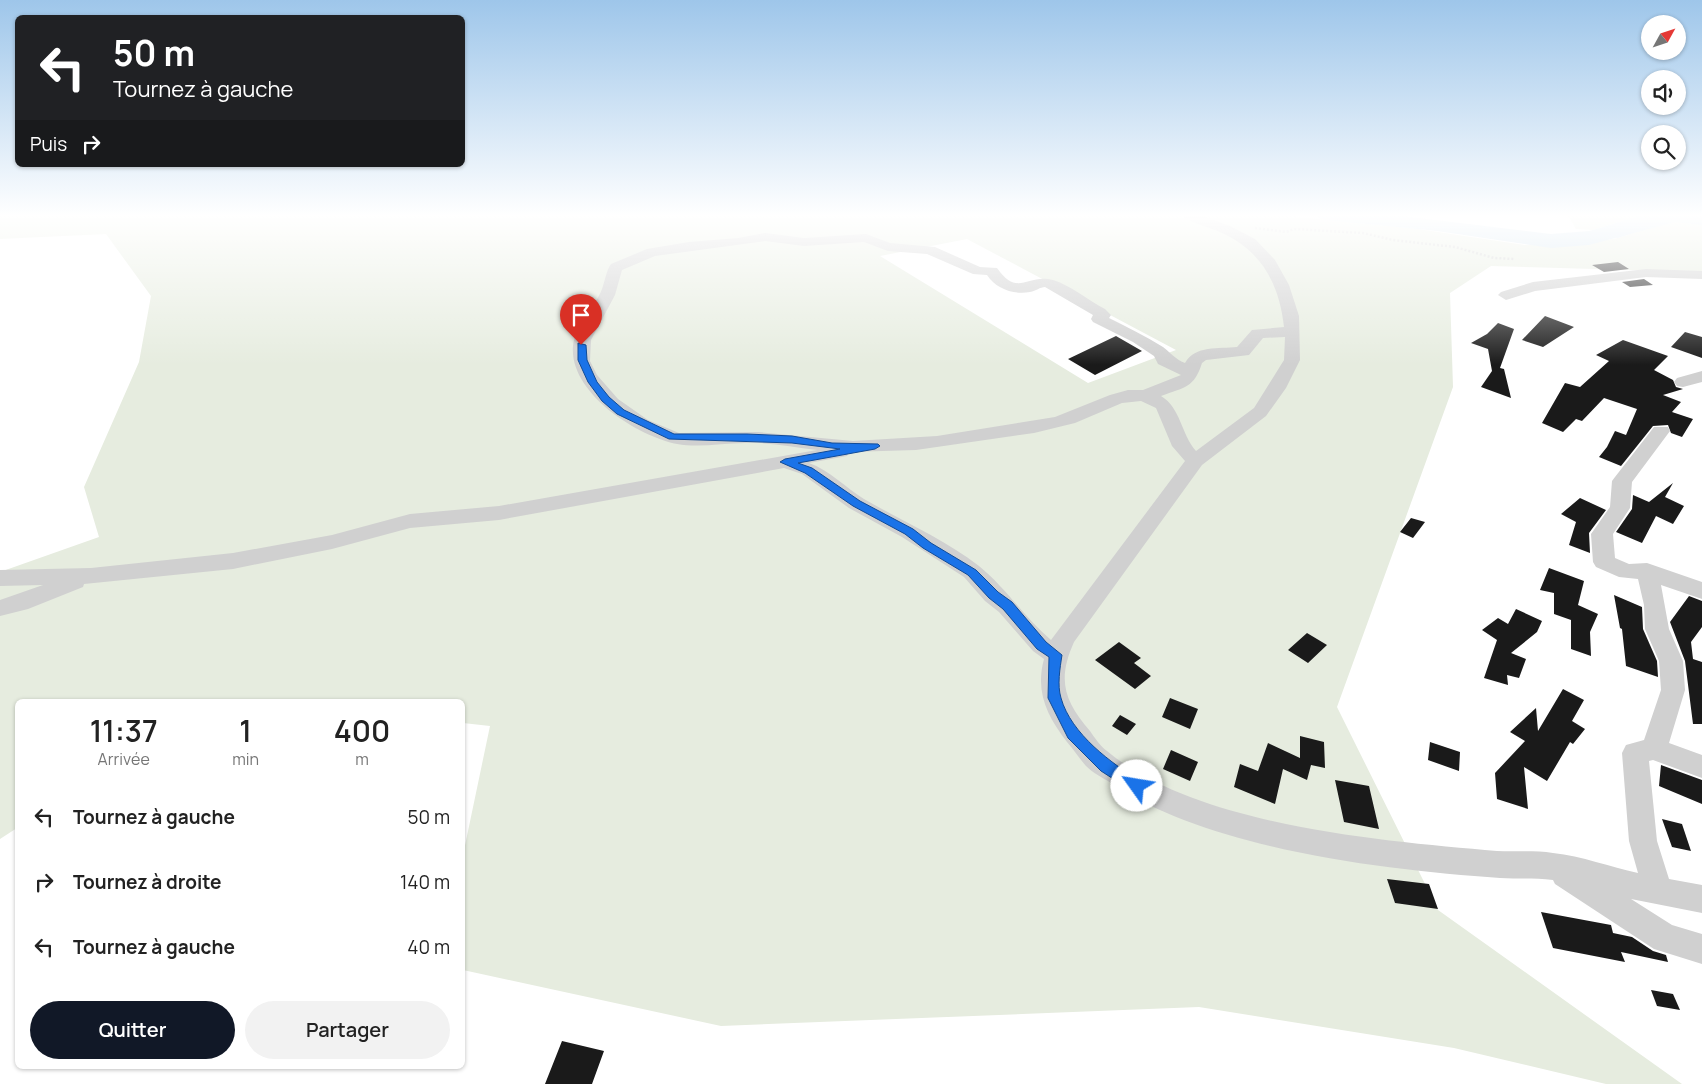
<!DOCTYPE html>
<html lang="fr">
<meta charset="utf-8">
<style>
body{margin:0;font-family:Manrope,sans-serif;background:#f2f2f2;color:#222;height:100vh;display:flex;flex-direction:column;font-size:19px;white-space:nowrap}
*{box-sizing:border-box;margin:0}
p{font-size:16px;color:#767676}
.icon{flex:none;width:28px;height:28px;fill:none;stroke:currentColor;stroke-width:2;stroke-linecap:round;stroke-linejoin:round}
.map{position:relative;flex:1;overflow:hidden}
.side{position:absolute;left:15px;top:699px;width:450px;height:370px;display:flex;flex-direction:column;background:#fff;border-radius:8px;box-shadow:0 1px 4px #0004}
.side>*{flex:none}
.top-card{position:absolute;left:15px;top:15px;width:450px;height:152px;border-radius:8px;box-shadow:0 1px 4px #0004;background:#202124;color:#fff;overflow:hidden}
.needle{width:32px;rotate:50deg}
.controls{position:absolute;left:1641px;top:15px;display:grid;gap:10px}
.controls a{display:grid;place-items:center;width:45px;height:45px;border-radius:50%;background:#fff;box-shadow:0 1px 4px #0004;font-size:25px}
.pin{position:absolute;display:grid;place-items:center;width:42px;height:42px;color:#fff;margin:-51px -21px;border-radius:50% 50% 50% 0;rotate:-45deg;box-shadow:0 0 5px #0007}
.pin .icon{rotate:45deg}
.me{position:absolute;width:55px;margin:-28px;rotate:302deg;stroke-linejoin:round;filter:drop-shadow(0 0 4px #0008)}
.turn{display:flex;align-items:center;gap:18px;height:105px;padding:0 15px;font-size:22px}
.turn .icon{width:65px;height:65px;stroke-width:2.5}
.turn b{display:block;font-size:35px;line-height:42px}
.then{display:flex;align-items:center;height:48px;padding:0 15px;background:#0003;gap:10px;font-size:19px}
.eta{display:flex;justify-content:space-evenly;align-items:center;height:85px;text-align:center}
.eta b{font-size:30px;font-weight:600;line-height:35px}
.cta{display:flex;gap:10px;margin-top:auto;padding:10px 15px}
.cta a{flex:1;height:58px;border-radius:30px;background:#111827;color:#fff;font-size:20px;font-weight:600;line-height:58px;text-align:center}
.cta a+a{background:#f2f2f2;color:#222}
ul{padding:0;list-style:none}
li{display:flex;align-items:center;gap:15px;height:65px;padding:0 15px}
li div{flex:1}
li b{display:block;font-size:19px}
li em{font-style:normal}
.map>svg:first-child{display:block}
.green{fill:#e6ecdf;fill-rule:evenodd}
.water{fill:#cfe2ee}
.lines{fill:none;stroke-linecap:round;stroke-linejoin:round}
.river{fill:#cfe2ee;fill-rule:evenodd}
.building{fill:#1a1a1a}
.path{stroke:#cdcdcd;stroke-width:2.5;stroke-dasharray:2 2;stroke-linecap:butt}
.street{fill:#d0d0d0;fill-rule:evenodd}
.route{fill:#1a73e8;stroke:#114b97}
</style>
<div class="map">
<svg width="1702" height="1084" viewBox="0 0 1702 1084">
<rect width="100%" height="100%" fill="#fff"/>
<path class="green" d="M0 214H1270L1418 229 1525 245H1574L1618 238 1675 219 1702 222V272L1491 266 1450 293 1453 387 1337 707 1438 910 1682 1084H1606L1454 1048 1199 1007 721 1026 463 970V855L490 726 463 723 462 701H18L17 828 0 839V572L99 537 84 487 139 362 151 296 106 234 0 239ZM967 239 1176 350 1088 383 880 256Z
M1567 214H1645L1593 230 1576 229Z"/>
<path class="water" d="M1645 214H1702V222L1675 219 1618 238 1593 230Z"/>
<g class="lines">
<path class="river" d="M1314 214H1386L1551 234 1589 231 1659 214H1702V225L1675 222 1589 245 1551 248 1437 231 1325 220 1318 218Z"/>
</g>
<path class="building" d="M1618 262 1629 269 1604 272 1592 265Z
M1644 279 1653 285 1630 287 1622 282Z
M1545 316 1574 327 1543 347 1522 340Z
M1498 323 1514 329 1500 368 1504 369 1511 398 1481 387 1492 371 1488 349 1471 343 1487 334Z
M1685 332 1702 337V358L1671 347Z
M1116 336 1142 351 1095 375 1068 359Z
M1623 340 1668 356 1654 370 1673 380 1676 387 1683 389 1663 395 1681 402 1672 412 1693 419 1682 437 1671 433 1668 425 1653 426 1621 466 1599 457 1607 447 1615 431 1626 435 1637 409 1604 398 1582 421 1576 419 1563 432 1542 423 1565 383 1580 387 1609 361 1596 355Z
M1673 483 1665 497 1684 506 1673 524 1656 516 1642 543 1616 532 1632 509 1633 495 1649 502Z
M1580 498 1606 510 1589 533 1590 553 1569 545 1576 522 1561 514Z
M1411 518 1425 522 1413 538 1400 532Z
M1549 568 1584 581 1578 605 1598 614 1590 632 1591 656 1571 649V620L1554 614V593L1540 590Z
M1614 595 1642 607 1643 629 1657 661 1658 677 1626 666 1622 629 1620 628Z
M1689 596 1702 601V627L1691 642 1693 659 1702 662V724H1693L1685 661 1670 622Z
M1516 609 1542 621 1537 632 1511 653 1526 659 1519 678 1507 675 1508 685 1484 678 1497 640 1482 630 1498 618 1508 624Z
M1307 633 1327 645 1308 663 1288 650Z
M1119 642 1141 658 1134 663 1151 676 1135 689 1095 660Z
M1563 689 1584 700 1572 721 1585 729 1573 744 1570 742 1547 781 1524 767 1528 809 1497 799 1495 773 1525 741 1510 732 1536 708 1538 731Z
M1170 698 1198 709 1190 729 1162 717Z
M1120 715 1136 724 1127 735 1112 726Z
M1300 736 1324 742 1325 768 1311 765 1307 780 1283 769 1275 804 1234 787 1240 764 1258 771 1268 743 1300 758Z
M1430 742 1460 752 1459 771 1428 760Z
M1171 750 1198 762 1190 781 1163 769Z
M1661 765 1702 780V804L1659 786Z
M1335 780 1369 786 1379 829 1344 822Z
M1662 819 1682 824 1691 851 1672 847Z
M1387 879 1429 884 1438 909 1395 903Z
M1541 912 1611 925 1613 933 1632 937 1653 951 1666 955 1668 962 1621 952 1625 962 1553 948Z
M1651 990 1673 994 1680 1010 1657 1006Z
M562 1041 604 1051 592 1084H545Z"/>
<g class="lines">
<path class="path" d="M1255 228 1286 232 1294 229 1363 233 1393 240 1455 247 1494 258 1515 259"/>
<path class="street" d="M1180 214H1198L1230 226 1255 239 1275 260 1289 285 1299 316 1300 360 1286 388 1266 416 1202 465 1074 642C1057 680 1064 701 1090 731 1095 738 1100 746 1107 751 1197 826 1383 841 1497 851 1516 852 1535 850 1553 853 1582 856 1610 867 1638 873L1629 841 1622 753 1626 745 1644 740 1661 690 1659 661 1645 629 1644 605 1638 579 1619 577 1596 567 1593 562 1591 534 1610 507 1612 481 1615 477 1654 427H1668L1670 431 1632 482 1630 508 1613 534 1615 558 1629 564 1647 563 1702 582V599L1661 585 1669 629 1683 661 1685 690 1669 743 1702 755V778L1653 760 1649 761 1657 841 1669 879 1702 885V913L1631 899 1672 925 1702 934V964L1654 949 1555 884 1553 880C1535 878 1518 879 1500 878 1383 870 1208 849 1111 783 1103 778 1093 773 1086 766 1079 758 1074 750 1067 742 1047 716 1035 692 1044 659L1033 651 999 612 985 601 964 577 902 537 849 508 802 474 784 468 499 520 410 528 332 549 233 569 84 584 83 587 28 609 0 616V600L43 585 0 586V570L91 568 233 553 332 535 410 514 499 506 817 450C793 447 769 442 745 443 723 443 699 448 677 444 637 436 569 393 573 346 575 326 595 308 602 289 605 281 606 271 611 264L647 249 689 242 738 238 765 233 804 238 866 234 890 243 935 247 980 267 997 268C1018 298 1027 273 1053 280 1070 285 1088 300 1105 309L1111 315 1109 318C1127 327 1145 336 1163 347 1171 353 1175 359 1185 363 1195 345 1219 349 1237 347L1252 330 1284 327C1279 281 1259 247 1215 230 1205 226 1187 222 1180 214ZM765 241 804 246 864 242 888 251 927 254 973 274 987 275C996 289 1014 295 1030 292 1036 291 1040 287 1045 287L1093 315 1091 319 1093 322 1133 342 1154 356 1158 364 1181 375 1143 390H1128L1110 395 1055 417 937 436 853 441 758 432 679 433 648 420 618 399 597 375 590 361 591 340 615 295 622 270 655 256ZM1285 337 1284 360 1254 408 1196 451C1181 434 1181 408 1161 396 1185 387 1194 388 1202 363L1206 360 1249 355 1263 338ZM1141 401 1156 408 1172 446 1185 461 1051 640C1026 619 1005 587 979 566 944 539 902 521 864 499 846 488 829 470 809 463L847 456 849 452 916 450 1034 433 1075 423 1122 403Z
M1646 269 1702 271V279L1646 277 1535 291 1506 300 1498 295 1501 292 1533 282Z
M1702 371V382L1683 387 1677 386 1674 382 1677 378Z"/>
</g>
<linearGradient id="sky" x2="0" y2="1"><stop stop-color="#9ec6ea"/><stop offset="0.59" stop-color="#fff"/><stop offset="1" stop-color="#fff" stop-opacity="0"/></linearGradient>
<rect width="1702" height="365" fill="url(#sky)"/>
<path class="route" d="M578 343 586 345 587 360 597 382 609 397 624 410 674 434H747L792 436 832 443 878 444 880 446 875 449 798 463 812 468 860 501 913 529 931 543 976 570 998 592 1012 602 1046 642 1062 655C1060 668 1057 685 1061 698 1071 734 1112 764 1142 782L1144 786 1142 791 1137 793 1132 791 1101 771 1068 738 1048 698 1049 657 1037 649 1003 609 989 598 968 575 923 548 905 534 853 506 805 473 780 462 785 459 840 449 792 443 669 439 617 414 602 401 588 382 578 360Z"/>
</svg>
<div class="controls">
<a><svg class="needle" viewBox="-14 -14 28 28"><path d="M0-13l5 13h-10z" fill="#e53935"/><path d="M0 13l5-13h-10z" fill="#767676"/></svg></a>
<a><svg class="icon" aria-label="sound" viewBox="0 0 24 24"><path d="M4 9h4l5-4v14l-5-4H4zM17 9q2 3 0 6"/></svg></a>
<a><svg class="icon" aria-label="search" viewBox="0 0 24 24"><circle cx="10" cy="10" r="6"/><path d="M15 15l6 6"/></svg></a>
</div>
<div class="pin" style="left:581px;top:345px;background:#d93025"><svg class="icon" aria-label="arrive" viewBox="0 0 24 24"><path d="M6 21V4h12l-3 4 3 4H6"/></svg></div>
<svg class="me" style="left:1137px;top:786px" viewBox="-20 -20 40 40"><circle r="19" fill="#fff"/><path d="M0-13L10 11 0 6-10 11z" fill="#1a73e8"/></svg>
<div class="top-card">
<div class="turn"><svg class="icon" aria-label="left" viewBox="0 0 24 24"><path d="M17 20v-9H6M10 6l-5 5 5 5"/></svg><div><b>50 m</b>Tournez à gauche</div></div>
<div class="then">Puis<svg class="icon" aria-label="right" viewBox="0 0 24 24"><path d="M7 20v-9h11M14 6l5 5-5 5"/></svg></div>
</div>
<section class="side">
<div class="eta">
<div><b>11:37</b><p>Arrivée</p></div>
<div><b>1</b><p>min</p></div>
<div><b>400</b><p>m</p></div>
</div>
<ul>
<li><svg class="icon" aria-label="left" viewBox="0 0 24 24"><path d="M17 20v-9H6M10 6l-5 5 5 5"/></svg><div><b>Tournez à gauche</b></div><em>50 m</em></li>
<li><svg class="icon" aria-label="right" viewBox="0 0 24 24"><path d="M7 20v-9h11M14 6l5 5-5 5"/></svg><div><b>Tournez à droite</b></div><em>140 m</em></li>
<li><svg class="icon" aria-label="left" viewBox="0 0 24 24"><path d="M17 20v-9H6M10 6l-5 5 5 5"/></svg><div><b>Tournez à gauche</b></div><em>40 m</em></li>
</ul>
<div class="cta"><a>Quitter</a><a>Partager</a></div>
</section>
</div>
